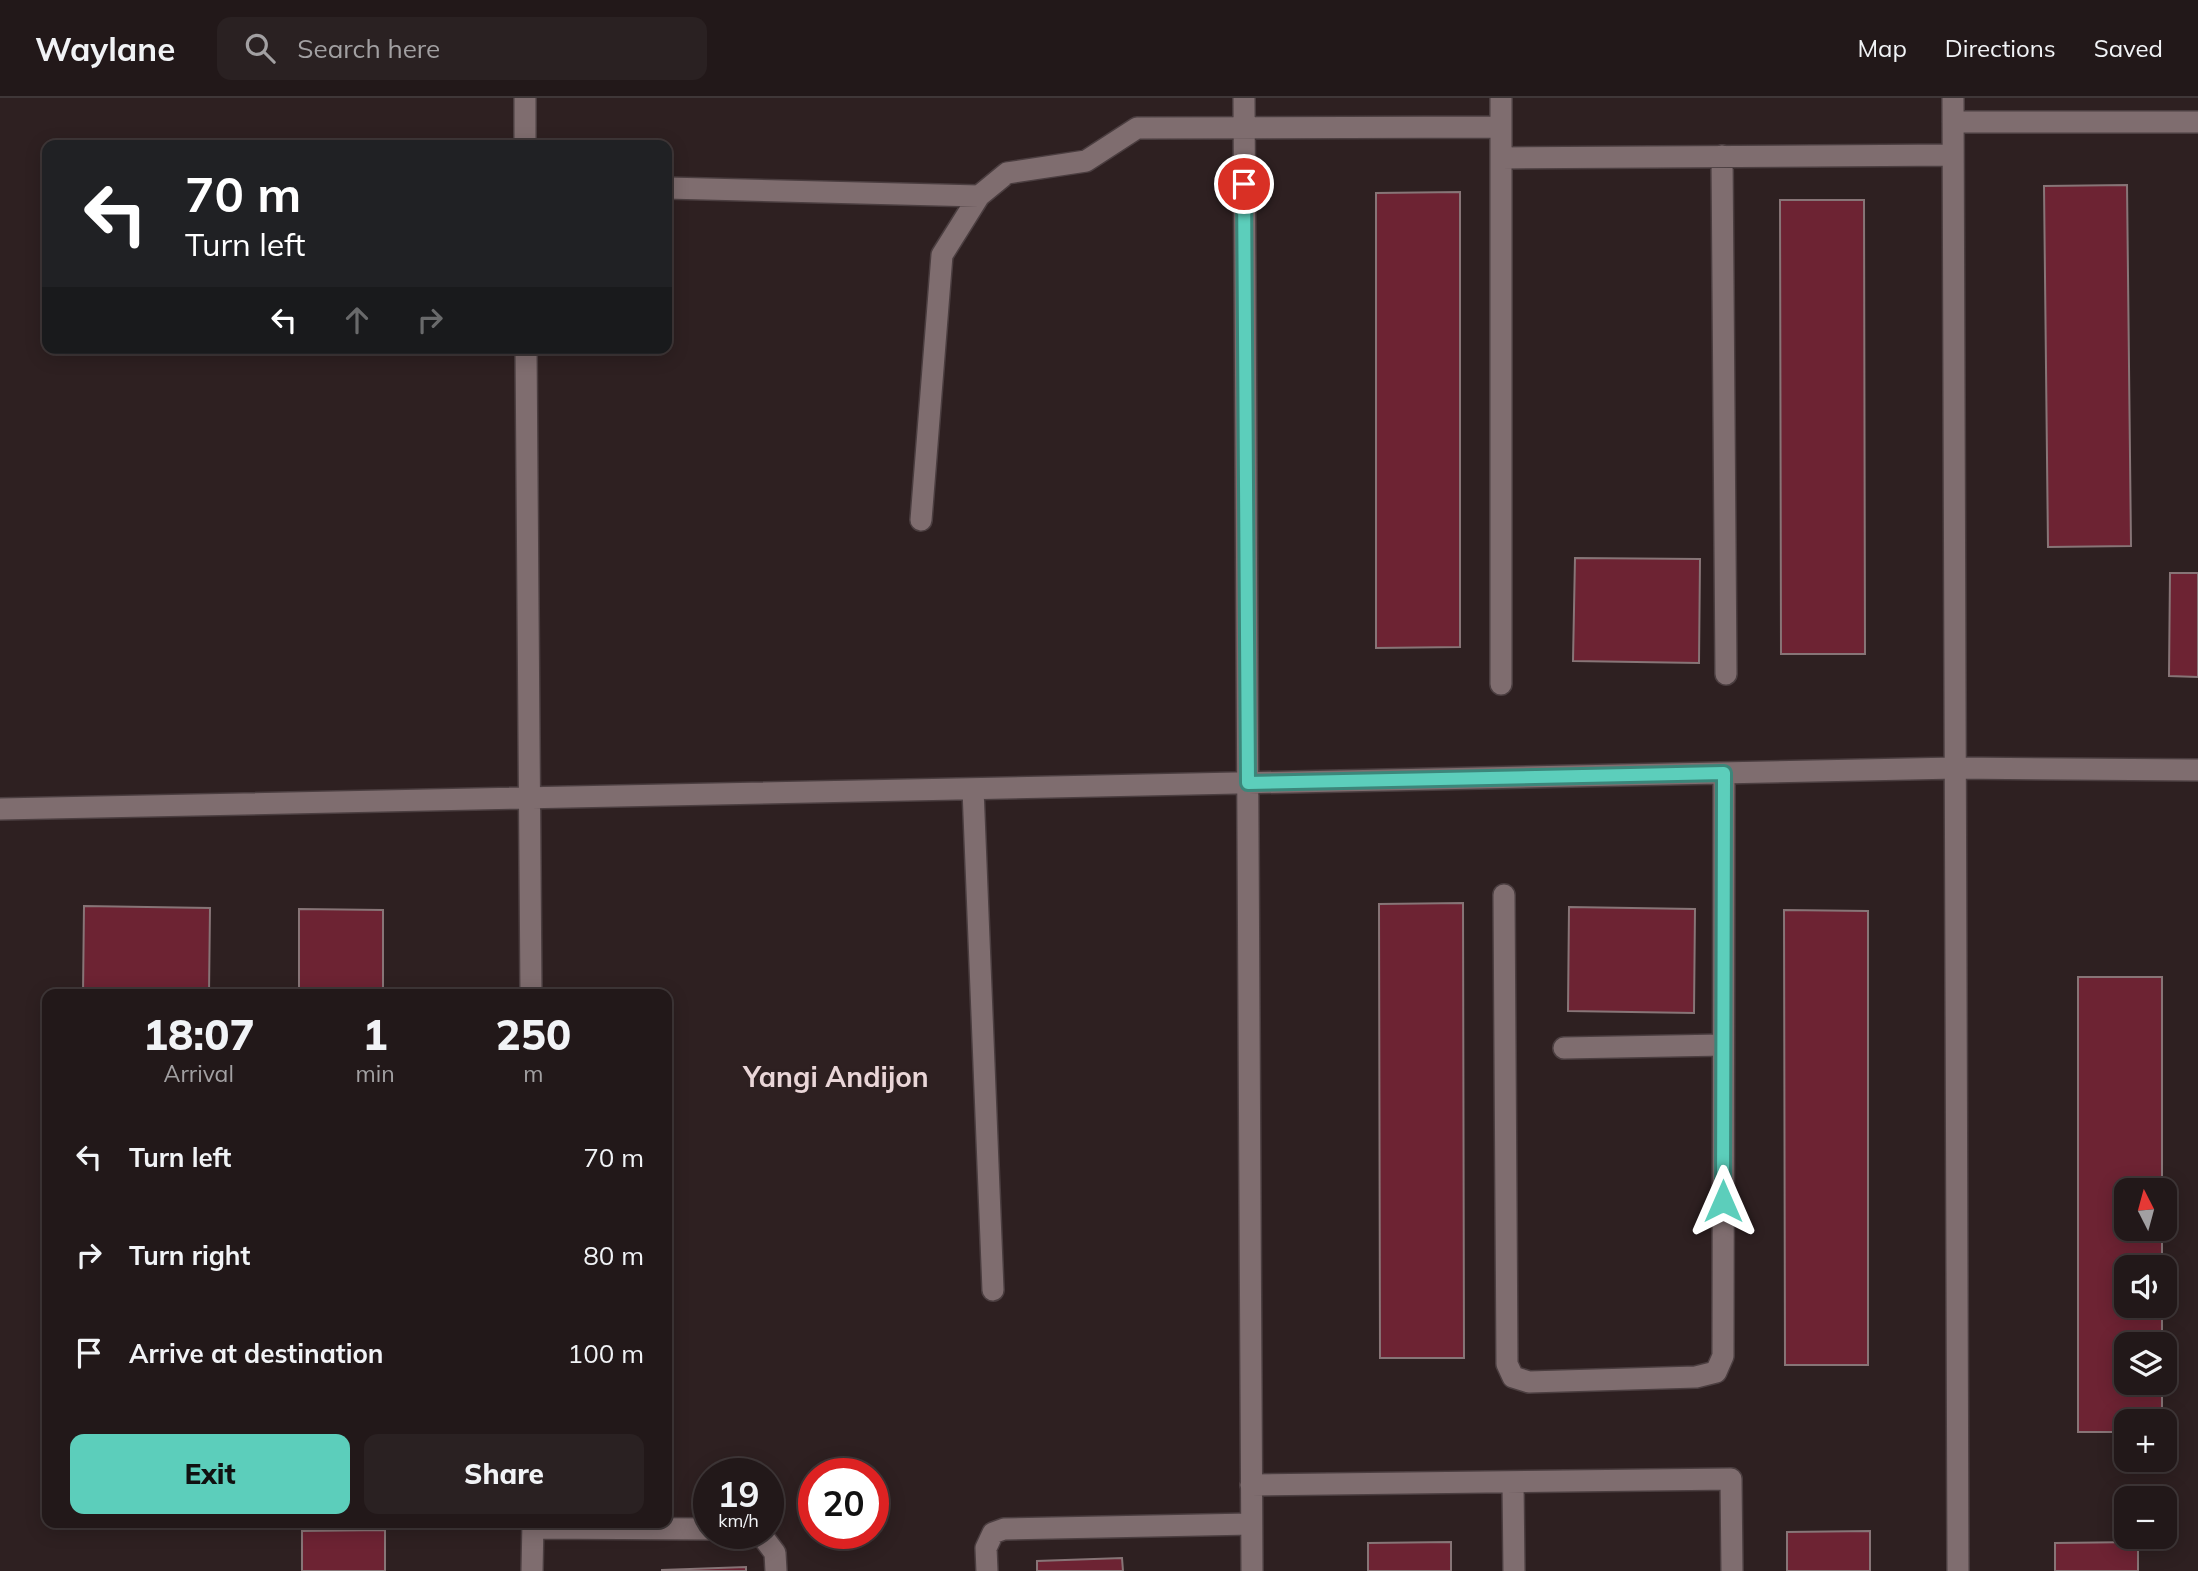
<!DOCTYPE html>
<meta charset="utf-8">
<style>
body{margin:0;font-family:Mulish,sans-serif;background:#2a2122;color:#f1f3f6;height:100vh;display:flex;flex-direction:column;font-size:26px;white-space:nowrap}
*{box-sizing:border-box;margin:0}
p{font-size:23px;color:#a2a0a2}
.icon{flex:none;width:38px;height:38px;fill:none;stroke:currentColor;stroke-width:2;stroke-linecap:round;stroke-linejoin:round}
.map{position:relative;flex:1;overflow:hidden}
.side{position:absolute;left:42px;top:891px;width:630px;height:539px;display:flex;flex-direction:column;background:#221819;border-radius:14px;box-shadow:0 4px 18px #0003,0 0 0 2px #3f3738}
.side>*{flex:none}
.guide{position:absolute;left:42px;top:42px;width:630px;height:214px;border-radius:14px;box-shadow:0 4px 18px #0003,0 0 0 2px #3f3738;background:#202124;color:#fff;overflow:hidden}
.needle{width:46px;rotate:354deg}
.controls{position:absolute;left:2114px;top:1080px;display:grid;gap:14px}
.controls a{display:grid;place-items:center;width:63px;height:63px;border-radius:14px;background:#221819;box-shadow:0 4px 18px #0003,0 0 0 2px #3f3738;font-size:35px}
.speed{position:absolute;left:693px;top:1360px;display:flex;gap:14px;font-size:35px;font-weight:700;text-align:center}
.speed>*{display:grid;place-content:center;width:91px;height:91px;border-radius:50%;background:#221819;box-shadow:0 4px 18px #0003,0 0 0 2px #3f3738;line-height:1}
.speed small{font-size:18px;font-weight:400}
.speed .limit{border:10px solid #d22;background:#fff;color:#111}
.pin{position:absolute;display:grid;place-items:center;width:60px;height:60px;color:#fff;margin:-30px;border:4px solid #fff;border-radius:50%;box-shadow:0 2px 7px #0007}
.me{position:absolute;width:77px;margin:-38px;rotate:0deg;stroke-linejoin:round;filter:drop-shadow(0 0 5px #0008)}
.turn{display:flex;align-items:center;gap:24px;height:147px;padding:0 28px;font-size:32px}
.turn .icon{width:91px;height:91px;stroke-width:2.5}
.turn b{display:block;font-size:49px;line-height:60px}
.lanes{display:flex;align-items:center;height:66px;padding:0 28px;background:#0003;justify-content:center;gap:35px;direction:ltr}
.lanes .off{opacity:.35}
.eta{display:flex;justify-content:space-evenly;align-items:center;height:119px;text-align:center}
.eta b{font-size:42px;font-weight:800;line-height:49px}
.action{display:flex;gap:14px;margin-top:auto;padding:14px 28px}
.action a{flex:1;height:80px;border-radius:14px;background:#5ccebb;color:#111;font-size:28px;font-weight:800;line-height:80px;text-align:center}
.action a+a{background:#2a2122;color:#f1f3f6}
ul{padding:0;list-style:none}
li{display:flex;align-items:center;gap:21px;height:98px;padding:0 28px}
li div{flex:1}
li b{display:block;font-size:26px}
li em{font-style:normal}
header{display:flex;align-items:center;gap:42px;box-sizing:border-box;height:98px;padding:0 35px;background:#221819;border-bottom:2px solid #3f3738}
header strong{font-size:33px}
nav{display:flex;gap:38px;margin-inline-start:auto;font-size:24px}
.search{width:490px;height:63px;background:#2a2122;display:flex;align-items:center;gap:18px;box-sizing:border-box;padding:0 24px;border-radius:14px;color:#a2a0a2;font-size:26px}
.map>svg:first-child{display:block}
.building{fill:#6d2333;stroke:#877577;stroke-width:2}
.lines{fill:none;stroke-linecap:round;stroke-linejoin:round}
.minor-casing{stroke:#4b3e40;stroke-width:24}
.minor{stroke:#7f6d6f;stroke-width:21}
.route-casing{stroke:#3c867a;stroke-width:18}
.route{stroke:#5ccebb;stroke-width:12}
.labels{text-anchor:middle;stroke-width:5;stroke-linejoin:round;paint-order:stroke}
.district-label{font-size:28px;font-weight:bold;fill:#ead6d8;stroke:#2e2021}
</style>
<header>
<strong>Waylane</strong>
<div class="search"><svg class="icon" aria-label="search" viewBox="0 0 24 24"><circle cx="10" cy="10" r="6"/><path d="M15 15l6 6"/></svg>Search here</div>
<nav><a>Map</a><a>Directions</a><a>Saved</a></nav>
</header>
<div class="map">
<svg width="2198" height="1473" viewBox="0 0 2198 1473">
<rect width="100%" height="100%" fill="#2e2021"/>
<path class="building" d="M2127 87 2131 448 2048 449 2044 88Z
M1460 94V549L1376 550V95Z
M1780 102H1864L1865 556H1781Z
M1575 460 1700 461 1699 565 1573 563Z
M2170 475H2198V579L2169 578Z
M1463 805 1464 1260H1380L1379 806Z
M84 808 210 810 209 896H83Z
M1569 809 1695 811 1694 915 1568 913Z
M299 811 383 812V896H299Z
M1784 812 1868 813V1267H1785Z
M2078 879H2162V1092H2126V1130H2162V1169H2126V1208H2162V1246H2126V1284H2162V1323H2126V1334H2078Z
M385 1432V1473H302V1433Z
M1870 1433V1473H1787V1434Z
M1451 1444V1473H1368V1445Z
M2138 1444V1473H2055V1445Z
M1122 1460 1123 1473H1037V1463Z
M746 1469V1473H662V1472Z"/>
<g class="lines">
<g class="minor-casing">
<path id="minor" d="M1244 0 1252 1473
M1501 0V29
M1953 0 1958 1473
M1953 24H2198
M525 47V0
M1722 58 1726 576
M1501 60 1953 57
M667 90 979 98
M526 250 531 896
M921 422 942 157 979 98 1007 75 1086 63 1137 30 1501 29V586
M973 691 993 1192
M0 711 1956 670 2198 672
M1504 797 1507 1266 1513 1279 1529 1284 1696 1279 1716 1274 1723 1258 1724 675
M1564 950 1723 947
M1513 1384 1514 1473
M1251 1387 1731 1381 1732 1473
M533 1430 709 1431
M760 1435 775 1455 776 1473
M532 1473 533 1424
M987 1473 986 1450 993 1435 1004 1431 1251 1426"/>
</g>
<use href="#minor" class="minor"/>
</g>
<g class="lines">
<g class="route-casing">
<path id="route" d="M1244 86 1248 685 1724 675 1723 1103"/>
</g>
<use href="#route" class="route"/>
</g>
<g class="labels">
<g class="district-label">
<text x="836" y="989">Yangi Andijon</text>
</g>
</g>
</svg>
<div class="controls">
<a><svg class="needle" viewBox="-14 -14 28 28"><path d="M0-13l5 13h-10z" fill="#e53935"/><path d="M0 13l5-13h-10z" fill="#a2a0a2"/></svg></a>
<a><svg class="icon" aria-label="sound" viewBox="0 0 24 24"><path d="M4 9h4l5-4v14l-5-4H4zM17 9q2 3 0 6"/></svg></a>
<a><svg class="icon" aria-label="layers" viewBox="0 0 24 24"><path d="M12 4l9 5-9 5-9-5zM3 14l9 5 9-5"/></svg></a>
<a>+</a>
<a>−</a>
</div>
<div class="speed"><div>19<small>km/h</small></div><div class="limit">20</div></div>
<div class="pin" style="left:1244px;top:86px;background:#d93025"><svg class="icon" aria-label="arrive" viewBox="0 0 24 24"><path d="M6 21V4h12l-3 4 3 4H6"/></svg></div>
<svg class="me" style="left:1723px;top:1103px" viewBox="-20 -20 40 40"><path d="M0-17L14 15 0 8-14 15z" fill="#5ccebb" stroke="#fff" stroke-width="4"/></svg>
<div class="guide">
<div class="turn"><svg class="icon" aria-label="left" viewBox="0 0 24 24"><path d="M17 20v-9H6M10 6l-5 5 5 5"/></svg><div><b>70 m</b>Turn left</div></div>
<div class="lanes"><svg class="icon" aria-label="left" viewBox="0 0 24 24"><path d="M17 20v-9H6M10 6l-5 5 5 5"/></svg><svg class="icon off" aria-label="ahead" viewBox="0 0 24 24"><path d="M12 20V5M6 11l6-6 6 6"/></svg><svg class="icon off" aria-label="right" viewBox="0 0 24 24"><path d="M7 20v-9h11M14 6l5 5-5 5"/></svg></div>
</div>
<section class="side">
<div class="eta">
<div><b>18:07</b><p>Arrival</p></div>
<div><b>1</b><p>min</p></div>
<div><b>250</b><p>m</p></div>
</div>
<ul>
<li><svg class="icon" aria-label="left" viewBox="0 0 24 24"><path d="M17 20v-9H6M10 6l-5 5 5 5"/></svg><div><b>Turn left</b></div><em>70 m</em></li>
<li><svg class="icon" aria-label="right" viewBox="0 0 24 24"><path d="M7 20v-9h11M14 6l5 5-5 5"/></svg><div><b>Turn right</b></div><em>80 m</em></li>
<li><svg class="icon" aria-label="arrive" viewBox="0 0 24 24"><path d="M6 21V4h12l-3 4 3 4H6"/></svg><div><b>Arrive at destination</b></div><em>100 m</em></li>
</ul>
<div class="action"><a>Exit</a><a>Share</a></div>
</section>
</div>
